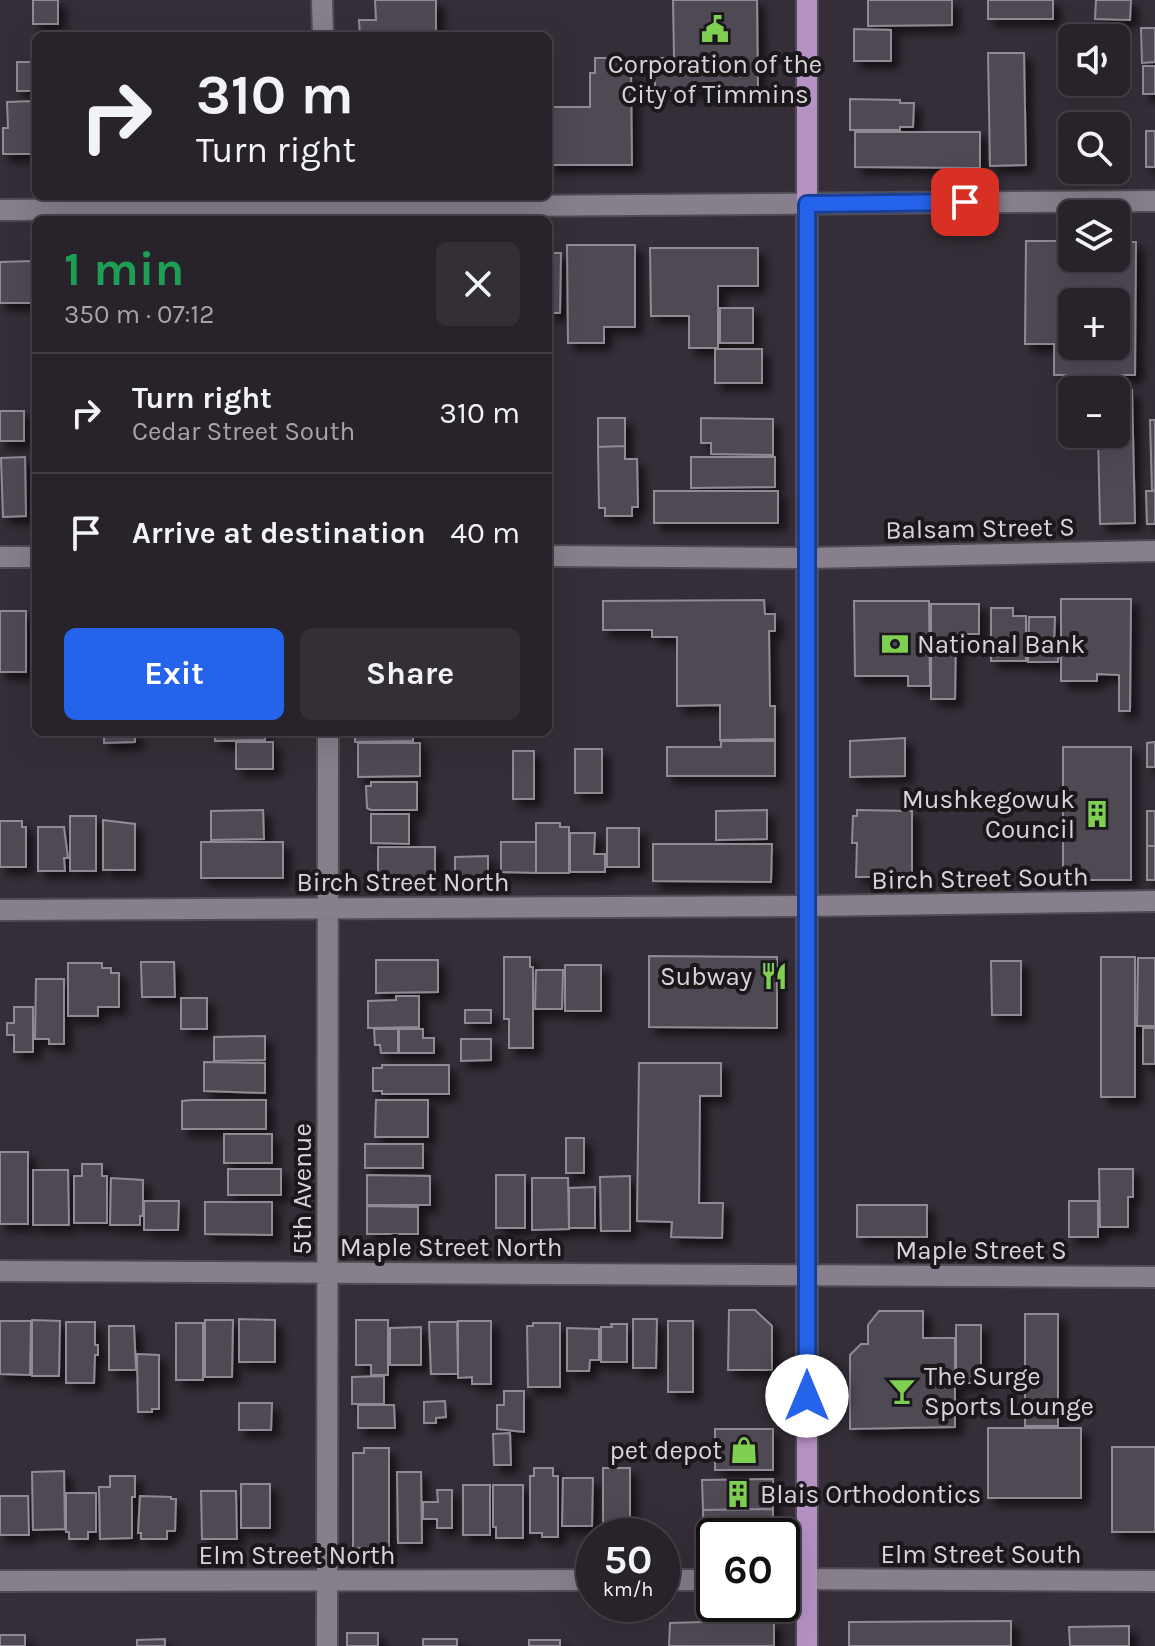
<!DOCTYPE html>
<meta charset="utf-8">
<style>
body{margin:0;font-family:Karla,sans-serif;background:#342f36;color:#f1f3f6;height:100vh;display:flex;flex-direction:column;font-size:30px;white-space:nowrap}
*{box-sizing:border-box;margin:0}
p{font-size:26px;color:#a5a4a8}
.icon{flex:none;width:44px;height:44px;fill:none;stroke:currentColor;stroke-width:2;stroke-linecap:round;stroke-linejoin:round}
.map{position:relative;flex:1;overflow:hidden}
.drawer{position:absolute;left:32px;top:216px;width:520px;height:520px;display:flex;flex-direction:column;background:#28222a;border-radius:12px;box-shadow:0 8px 32px #0002,0 0 0 2px #443f47}
.drawer>*{flex:none}
.guide{position:absolute;left:32px;top:32px;width:520px;height:168px;border-radius:12px;box-shadow:0 8px 32px #0002,0 0 0 2px #443f47;background:#28222a;color:#f1f3f6;overflow:hidden}
.controls{position:absolute;left:1058px;top:24px;display:grid;gap:16px}
.controls a{display:grid;place-items:center;width:72px;height:72px;border-radius:12px;background:#28222a;box-shadow:0 8px 32px #0002,0 0 0 2px #443f47;font-size:40px}
.speed{position:absolute;left:576px;top:1518px;display:flex;gap:16px;font-size:40px;font-weight:700;text-align:center}
.speed>*{display:grid;place-content:center;width:104px;height:104px;border-radius:50%;background:#28222a;box-shadow:0 8px 32px #0002,0 0 0 2px #443f47;line-height:1}
.speed small{font-size:20px;font-weight:400}
.speed .limit{border:4px solid #111;border-radius:12px;background:#fff;color:#111}
.pin{position:absolute;display:grid;place-items:center;width:68px;height:68px;color:#fff;margin:-34px;border-radius:16px;box-shadow:0 4px 12px #0006}
.me{position:absolute;width:88px;margin:-44px;rotate:0deg;stroke-linejoin:round;filter:drop-shadow(0 0 6px #0008)}
.turn{display:flex;align-items:center;gap:28px;height:168px;padding:0 32px;font-size:36px}
.turn .icon{width:104px;height:104px;stroke-width:2.5}
.turn b{display:block;font-size:56px;line-height:68px}
.round{display:grid;place-items:center;flex:none;width:84px;height:84px;border-radius:12px;background:#342f36}
.head{display:flex;align-items:center;justify-content:space-between;height:136px;padding:0 32px}
h1{font-size:48px;font-weight:700;line-height:60px;color:#1e9e55}
.action{display:flex;gap:16px;margin-top:auto;padding:16px 32px}
.action a{flex:1;height:92px;border-radius:12px;background:#2563eb;color:#fff;font-size:32px;font-weight:700;line-height:92px;text-align:center}
.action a+a{background:#342f36;color:#f1f3f6}
ul{padding:0;list-style:none}
li{display:flex;align-items:center;gap:24px;height:120px;padding:0 32px;border-top:2px solid #443f47}
li div{flex:1}
li b{display:block;font-size:30px}
li em{font-style:normal}
.map>svg:first-child{display:block}
.building{fill:#504953;stroke:#918994;stroke-width:2;fill-rule:evenodd;filter:url(#shadow)}
.lines{fill:none;stroke-linecap:round;stroke-linejoin:round}
.street-casing{stroke:#514b53;stroke-width:24}
.primary-casing{stroke:#514b53;stroke-width:24}
.street{stroke:#877f8b;stroke-width:20}
.primary{stroke:#b591c4;stroke-width:20}
.route-casing{stroke:#184099;stroke-width:20}
.route{stroke:#2563eb;stroke-width:14}
.labels{text-anchor:middle;stroke-width:8;stroke-linejoin:round;paint-order:stroke}
.poi-label{font-size:26px;fill:#d8d4da;stroke:#1b181c;text-anchor:start}
.street-label{font-size:26px;fill:#d8d4da;stroke:#1b181c}
</style>
<div class="map">
<svg width="1155" height="1646" viewBox="0 0 1155 1646">
<defs>
<filter id="shadow"><feDropShadow dx="7" dy="7" stdDeviation="4" flood-color="#0009"/></filter>
</defs>
<rect width="100%" height="100%" fill="#352e38"/>
<path class="building" d="M33 0H58V24H33Z
M375 0H436V36H360L359 20H376Z
M673 0H757L758 89 655 91V58H674Z
M868 0H952V25L868 26Z
M988 0H1053V19H988Z
M1096 0H1131L1130 20 1095 19Z
M1141 28H1155V62L1142 63Z
M854 29 891 30V61H854Z
M988 53H1024L1026 165 990 166Z
M595 58H618V73H631L632 165H548V107H590V73H595Z
M17 62H32V91H17Z
M1143 66H1155V94H1143Z
M850 99 900 100V103H914L913 127H900V130H850Z
M35 101 36 154H3V128H8L7 102Z
M1146 131H1155V167H1146Z
M855 132H980V168L855 167Z
M1026 241H1072V258H1116V242H1136L1135 375H1054V344H1025ZM1072 302H1116V346H1072Z
M567 245H635V327H604V343H568Z
M650 248H758V286H718V348H689V316H651Z
M548 253H561L560 313H548Z
M34 261V303H0V262Z
M720 308H753V343H720Z
M715 349H762V383H715Z
M1132 390 1135 523 1100 524 1098 434H1116V391Z
M0 411H24V441H0Z
M598 418H625V446L598 447Z
M701 418 773 419V455L711 454V443H701Z
M1150 420H1155V490H1152Z
M625 446V459H637L638 507H632V516H605V508H599L598 447Z
M25 457 26 516 3 517 1 458Z
M691 457H775V487L691 488Z
M654 491H778V523H654Z
M1146 491H1155V524H1147Z
M1061 599H1131L1130 711H1119V675L1097 674V681H1061Z
M764 600 765 614H775V631H769L770 706H775V739L720 740V705L677 706V637H652V630H603V601Z
M854 601H929L930 686H908V676H855Z
M931 604H979V634H956L955 699H931Z
M991 608H1013V616H1026V661H991Z
M32 610H36V661H32Z
M0 611H26V672H0Z
M1029 617H1055L1054 646H1059L1058 662H1028Z
M104 732H135V742L104 743Z
M215 732H265V740L215 741Z
M355 732H413V741L355 742Z
M905 738V776L850 777V741Z
M721 741H775V776H667V747H721Z
M236 742H273V769H236Z
M1155 742V767H1147V743Z
M358 743H420V776L358 777Z
M1063 747H1131V880H1063Z
M575 749H602V793H575Z
M513 751H534V799H513Z
M371 782H417V810H371L367 808 366 786H371Z
M263 810 264 839 211 840V811Z
M767 810V839L716 840V811Z
M857 810 912 811V877L871 880V877H856L857 843H852L853 816H857Z
M1147 811H1155V846H1147Z
M371 814H409V844L371 843Z
M70 816H96V871H70Z
M103 820 135 824V870H103Z
M0 821H22V827H26V867H0Z
M536 823H560V827H569V873H536Z
M38 827H64L68 858H64L65 871H38Z
M607 828H639V867H607Z
M570 833H595L594 854H605V872H570Z
M201 842H283V878H201Z
M501 842H536V873L501 872Z
M653 844H772L771 882 653 881Z
M1147 846H1155V880H1147Z
M378 847H435V877H378Z
M488 856V879H455V857Z
M649 956 777 957V1028L649 1027Z
M504 957H530V967H533V1048H509V1019H504Z
M1101 957H1135V1097H1101Z
M1138 958H1155V1026H1137Z
M376 960H438V992L376 993Z
M991 961H1021V1015H992Z
M141 962H174L175 997H142Z
M68 963H102V968H111V973H119V1007H98V1016H68Z
M565 965H601V1011H565Z
M536 970H563L562 1009H535Z
M36 979H64V1044H49V1039H35Z
M396 996H419V1027L368 1028V1001L396 1000Z
M181 998H207V1029H181Z
M14 1007H33V1052H14V1035H7V1023H14Z
M465 1010H491V1023H465Z
M1143 1028H1155V1064H1143Z
M374 1029H398V1053H381L380 1045H375Z
M399 1029H423V1038H434V1053H399Z
M265 1036V1060L214 1061V1037Z
M461 1039H491V1060L461 1061Z
M204 1062 265 1063V1093L204 1091Z
M639 1063H721V1096H700L699 1203H723L722 1238 671 1237 672 1222 637 1221Z
M382 1065H449V1094H382V1091H373V1068H382Z
M192 1100H266V1129H182V1101Z
M376 1100H428V1137H375Z
M224 1134H272V1163H224Z
M566 1138H584V1173H566Z
M365 1144H423V1168H365Z
M0 1152H28V1224H0Z
M82 1164H102V1176H107V1223H74V1176H82Z
M228 1169H281V1195H228Z
M1099 1169H1133V1197H1128V1227H1100Z
M33 1170H68L69 1225H33Z
M367 1175 430 1176V1205H367Z
M496 1175H525V1228H496Z
M630 1176V1231H601L600 1177Z
M111 1178 143 1180V1216H140V1225H110Z
M532 1178H568L569 1229 532 1230Z
M595 1187V1228H569V1188Z
M144 1201H179L178 1230H144Z
M1069 1201H1098V1237H1069Z
M205 1202H272V1235L205 1234Z
M857 1205H927V1237H857Z
M367 1206 418 1207V1234H367Z
M729 1310H755L772 1326V1370H728Z
M879 1311H923V1338H955V1427L850 1429V1355L861 1344H868V1325Z
M1025 1314H1058V1426H1025Z
M239 1319 275 1320V1362H239Z
M633 1319H657L656 1368H633Z
M32 1320 60 1321 59 1376H32Z
M205 1320H233L232 1377H205Z
M356 1320H388V1375H371V1365H356Z
M0 1321H31L30 1375 0 1374Z
M458 1321H491V1384H472V1377L458 1378Z
M668 1321H693V1392H668Z
M66 1322H95V1345H98V1355H95L94 1383H66Z
M429 1322H457L458 1374H431Z
M176 1323H203V1380H176Z
M533 1323H560V1387H528L527 1326H533Z
M611 1324H627V1362H601V1327H612Z
M956 1325H981V1383H956Z
M109 1326H134L136 1370H109Z
M421 1327V1365H390V1328Z
M567 1328 599 1329V1360H590L589 1371H567Z
M137 1354 159 1355V1409H152V1412H138Z
M384 1376V1404H352V1377Z
M504 1391H524V1432L497 1429V1405H504Z
M445 1401 446 1417 436 1418V1423H424V1402Z
M239 1403H272L271 1430H239Z
M358 1405H394L395 1428H358Z
M988 1428H1081V1498H988Z
M715 1429H773V1470H715Z
M510 1433 511 1465H494L493 1434Z
M1112 1447H1155V1532H1112Z
M364 1448H389V1548H353V1453H364Z
M534 1468H553V1476H558V1537H542V1533H530V1476H534Z
M603 1468H630V1528L603 1531Z
M64 1471 65 1529 33 1530 32 1472Z
M397 1472H421L422 1543H398Z
M110 1476H135V1497H132V1538L100 1539 99 1487H110Z
M563 1478H593L592 1526H562Z
M773 1479V1509L703 1510 702 1480Z
M241 1484H270V1528H241Z
M463 1485H490V1535H463Z
M493 1485H523V1538H496V1527H493Z
M437 1490H452V1528H437V1519H423V1502H438Z
M201 1491H236L237 1539H202Z
M66 1493H96V1532H88V1539H69V1532H66Z
M0 1496H28L29 1535H0Z
M140 1496 171 1497V1499H176L175 1531H167V1539H141V1533H138Z
M773 1509V1536H714V1545H703V1510Z
M1011 1621V1646H849V1622Z
M703 1622H774V1646H669L670 1623Z
M1129 1626V1646H1070L1069 1627Z
M347 1633H378V1646H347Z
M0 1635H25V1646H0Z
M165 1639V1646H137V1640Z
M423 1639H457V1646H423Z
M529 1640H560V1646H529Z"/>
<g class="lines">
<g class="street-casing">
<path id="street" d="M322 0 323 36
M0 210 1155 201
M548 556 807 558 1155 551
M0 557H36
M0 910 807 906 1155 901
M0 1271 1155 1277
M782 1579 1155 1581
M662 1580H714
M0 1581 594 1580
M327 1646 328 732"/>
</g>
<g class="primary-casing">
<path id="primary" d="M807 0V1646"/>
</g>
<use href="#street" class="street"/>
<use href="#primary" class="primary"/>
</g>
<g class="lines">
<g class="route-casing">
<path id="route" d="M807 1396V204L965 202"/>
</g>
<use href="#route" class="route"/>
</g>
<defs>
<g id="civic-bare" transform="scale(2.16)"><path d="M-.6-6.5H3V-4.5H.6V-3L4-1V1h2V6H-6V1h2V-1L-.6-3ZM-1.2 2.5V6h2.4V2.5Z" fill="#7fd052" stroke="#1b181c" stroke-width="2.5" paint-order="stroke"/></g>
<g id="bank-bare" transform="scale(2.16)"><path d="M-6-4H6V4H-6ZM0-2.3a2.3 2.3 0 1 0 0 4.6a2.3 2.3 0 1 0 0-4.6Z" fill="#7fd052" stroke="#1b181c" stroke-width="2.5" paint-order="stroke"/></g>
<g id="building-bare" transform="scale(2.16)"><path d="M-4-6H4V6H1V3H-1V6H-4ZM-2.5-4.3h1.7v1.8h-1.7ZM.8-4.3h1.7v1.8H.8ZM-2.5-1h1.7V.8h-1.7ZM.8-1h1.7V.8H.8Z" fill="#7fd052" stroke="#1b181c" stroke-width="2.5" paint-order="stroke"/></g>
<g id="restaurant-bare" transform="scale(2.16)"><path d="M-5-6h1v4h1v-4h1v4h1v-4h1v5L-1.5 .5V6h-2V.5L-5-1ZM5-6V6H3V1.5H1.5Q1.5-4 5-6Z" fill="#7fd052" stroke="#1b181c" stroke-width="2.5" paint-order="stroke"/></g>
<g id="bar-bare" transform="scale(2.16)"><path d="M-6-5H6L.8 .8V4.5H3.5V6h-7V4.5H-.8V.8Z" fill="#7fd052" stroke="#1b181c" stroke-width="2.5" paint-order="stroke"/></g>
<g id="shop-bare" transform="scale(2.16)"><path d="M-5-2.5h2.3a2.7 3.5 0 0 1 5.4 0H5L5.5 6h-11ZM-1.5-2.5h3a1.5 2.3 0 0 0-3 0Z" fill="#7fd052" stroke="#1b181c" stroke-width="2.5" paint-order="stroke"/></g>
</defs>
<g fill-rule="evenodd">
<use href="#civic-bare" x="715" y="29"/>
<use href="#bank-bare" x="895" y="644"/>
<use href="#building-bare" x="1097" y="814"/>
<use href="#restaurant-bare" x="774" y="976"/>
<use href="#bar-bare" x="902" y="1391"/>
<use href="#shop-bare" x="744" y="1450"/>
<use href="#building-bare" x="738" y="1494"/>
</g>
<g class="labels">
<g class="poi-label">
<text x="715" y="73" text-anchor="middle">Corporation of the<tspan x="715" dy="30">City of Timmins</tspan></text>
<text x="917" y="653">National Bank</text>
<text x="1075" y="808" text-anchor="end">Mushkegowuk<tspan x="1075" dy="30">Council</tspan></text>
<text x="752" y="985" text-anchor="end">Subway</text>
<text x="924" y="1385">The Surge<tspan x="924" dy="30">Sports Lounge</tspan></text>
<text x="722" y="1459" text-anchor="end">pet depot</text>
<text x="760" y="1503">Blais Orthodontics</text>
</g>
<g class="street-label">
<text transform="translate(980 528) rotate(-1)" y="9">Balsam Street S</text>
<text transform="translate(980 878) rotate(-1)" y="9">Birch Street South</text>
<text x="403" y="891">Birch Street North</text>
<text transform="translate(302 1189) rotate(-90)" y="9">5th Avenue</text>
<text x="451" y="1256">Maple Street North</text>
<text x="981" y="1259">Maple Street S</text>
<text x="981" y="1563">Elm Street South</text>
<text x="297" y="1564">Elm Street North</text>
</g>
</g>
</svg>
<div class="controls">
<a><svg class="icon" aria-label="sound" viewBox="0 0 24 24"><path d="M4 9h4l5-4v14l-5-4H4zM17 9q2 3 0 6"/></svg></a>
<a><svg class="icon" aria-label="search" viewBox="0 0 24 24"><circle cx="10" cy="10" r="6"/><path d="M15 15l6 6"/></svg></a>
<a><svg class="icon" aria-label="layers" viewBox="0 0 24 24"><path d="M12 4l9 5-9 5-9-5zM3 14l9 5 9-5"/></svg></a>
<a>+</a>
<a>−</a>
</div>
<div class="speed"><div>50<small>km/h</small></div><div class="limit">60</div></div>
<div class="pin" style="left:965px;top:202px;background:#d93025"><svg class="icon" aria-label="arrive" viewBox="0 0 24 24"><path d="M6 21V4h12l-3 4 3 4H6"/></svg></div>
<svg class="me" style="left:807px;top:1396px" viewBox="-20 -20 40 40"><circle r="19" fill="#fff"/><path d="M0-13L10 11 0 6-10 11z" fill="#2563eb"/></svg>
<div class="guide">
<div class="turn"><svg class="icon" aria-label="right" viewBox="0 0 24 24"><path d="M7 20v-9h11M14 6l5 5-5 5"/></svg><div><b>310 m</b>Turn right</div></div>
</div>
<section class="drawer">
<div class="head"><div><h1>1 min</h1><p>350 m · 07:12</p></div><a class="round"><svg class="icon" aria-label="close" viewBox="0 0 24 24"><path d="M6 6l12 12M18 6L6 18"/></svg></a></div>
<ul>
<li><svg class="icon" aria-label="right" viewBox="0 0 24 24"><path d="M7 20v-9h11M14 6l5 5-5 5"/></svg><div><b>Turn right</b><p>Cedar Street South</p></div><em>310 m</em></li>
<li><svg class="icon" aria-label="arrive" viewBox="0 0 24 24"><path d="M6 21V4h12l-3 4 3 4H6"/></svg><div><b>Arrive at destination</b></div><em>40 m</em></li>
</ul>
<div class="action"><a>Exit</a><a>Share</a></div>
</section>
</div>
